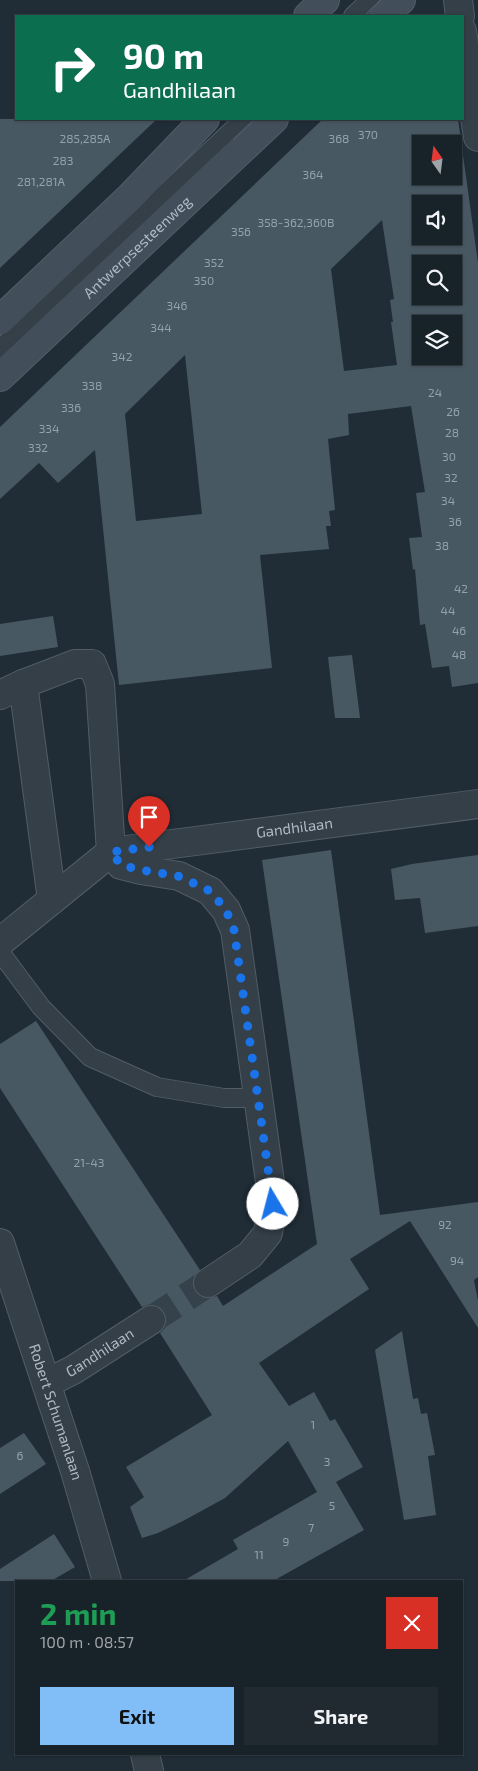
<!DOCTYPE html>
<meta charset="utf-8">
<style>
body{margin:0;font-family:"Exo 2",sans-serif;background:#212a31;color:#f1f3f6;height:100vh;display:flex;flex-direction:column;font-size:19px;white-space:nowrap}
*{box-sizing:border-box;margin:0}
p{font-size:16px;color:#9fa4a8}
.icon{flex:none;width:28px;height:28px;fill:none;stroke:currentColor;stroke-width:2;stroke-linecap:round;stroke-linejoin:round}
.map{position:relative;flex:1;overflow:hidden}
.sheet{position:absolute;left:15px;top:1580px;width:448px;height:175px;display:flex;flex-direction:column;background:#182229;border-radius:0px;box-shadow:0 1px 4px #0004,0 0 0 1px #363f46}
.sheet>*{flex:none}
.guide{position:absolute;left:15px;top:15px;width:449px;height:105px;border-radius:0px;box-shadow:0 1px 4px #0004,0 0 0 1px #363f46;background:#0b6e4f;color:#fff;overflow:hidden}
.needle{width:32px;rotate:346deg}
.tools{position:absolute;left:412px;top:135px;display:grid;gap:10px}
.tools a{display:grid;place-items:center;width:50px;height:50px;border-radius:0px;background:#182229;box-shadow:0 1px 4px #0004,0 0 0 1px #363f46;font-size:25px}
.pin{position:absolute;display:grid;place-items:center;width:42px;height:42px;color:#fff;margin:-51px -21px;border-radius:50% 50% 50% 0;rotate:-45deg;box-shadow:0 0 5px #0007}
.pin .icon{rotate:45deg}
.me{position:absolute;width:55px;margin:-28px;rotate:352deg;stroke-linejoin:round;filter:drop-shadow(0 0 4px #0008)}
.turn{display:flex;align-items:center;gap:18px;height:105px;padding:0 25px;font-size:22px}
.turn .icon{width:65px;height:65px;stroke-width:2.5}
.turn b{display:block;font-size:35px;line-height:42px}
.round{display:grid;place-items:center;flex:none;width:52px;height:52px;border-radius:0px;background:#212a31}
.headline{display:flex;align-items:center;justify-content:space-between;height:85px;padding:0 25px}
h1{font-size:30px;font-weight:700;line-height:38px;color:#1e9e55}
.primary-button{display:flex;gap:10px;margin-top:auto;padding:10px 25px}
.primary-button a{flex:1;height:58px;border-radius:0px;background:#81bef7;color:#111;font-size:20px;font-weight:700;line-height:58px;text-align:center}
.primary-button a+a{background:#212a31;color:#f1f3f6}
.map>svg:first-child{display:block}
.building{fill:#485863;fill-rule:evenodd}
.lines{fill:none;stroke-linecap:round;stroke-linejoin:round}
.street-tunnel{stroke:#35424c;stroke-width:28;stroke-dasharray:28 14;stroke-linecap:butt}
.lane-casing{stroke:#515d66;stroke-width:20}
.street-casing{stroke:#515d66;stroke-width:30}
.secondary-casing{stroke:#515d66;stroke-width:30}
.lane{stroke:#343f48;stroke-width:18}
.street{stroke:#343f48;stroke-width:28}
.secondary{stroke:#424f5b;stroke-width:28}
.tram{stroke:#56636f;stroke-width:1}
.route{stroke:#1a73e8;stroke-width:9;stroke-dasharray:0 16.2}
.labels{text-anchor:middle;stroke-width:4.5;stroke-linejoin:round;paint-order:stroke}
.number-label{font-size:12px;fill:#94a2ac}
.street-label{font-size:15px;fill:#aebac5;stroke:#19242c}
</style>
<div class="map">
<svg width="478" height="1771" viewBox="0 0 478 1771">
<rect width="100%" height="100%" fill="#202d37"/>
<path class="building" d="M0 119H157L0 268Z
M323 119H458L478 263V683L452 687 449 666 432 668 425 624 420 625 415 569 413 570 409 538 422 537 416 493 425 492 411 406 348 414 349 435 328 439 335 510 329 511 331 526H326L329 549 260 555 272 668 119 685 95 450 58 483 39 463 0 499V427ZM421 144H454V176H421ZM421 204H454V236H421ZM382 220 394 299 390 300 393 322H391L397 365 344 371 331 269ZM421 264H454V296H421ZM421 324H454V356H421ZM185 355 202 514 136 521 125 414Z
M53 616 58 647 0 656V624Z
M352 655 360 718H335L328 657Z
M331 850 380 1215 478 1202V1277L474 1280 478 1301V1328L410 1221 350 1259 369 1289 259 1363 289 1406 314 1392 330 1421 335 1419 363 1467 336 1482 364 1530 273 1581H183L238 1549 233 1540 317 1492 288 1441 225 1498 183 1521 158 1533 142 1538 130 1507 144 1497 126 1467 212 1415 160 1333 165 1328 167 1320 164 1311 158 1306 151 1304 142 1307 0 1088V1044L36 1021 200 1270 194 1277 192 1284 195 1291 202 1297 209 1298 217 1296 223 1306 317 1244 262 860Z
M478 855V926L425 933 420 898 395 900 391 869 412 864Z
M402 1331 413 1399 418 1398 421 1414 427 1413 435 1455 428 1456 436 1515 404 1520 375 1350Z
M24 1433 46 1464 0 1494V1448Z
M54 1534 75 1567 51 1581H0V1569Z"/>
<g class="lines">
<path class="street-tunnel" d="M151 1320 208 1283"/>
<g class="lane-casing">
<path id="lane" d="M353 16 370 0
M0 349 244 119
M0 952 41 1007 90 1057 157 1087 224 1098H258"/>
</g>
<g class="street-casing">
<g id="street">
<path d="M458 0 460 16"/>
<path d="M462 31 478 137"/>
<path d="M23 684 52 900"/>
<path d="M0 695 23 684 75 664H92L100 684 111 852 121 865 141 870 179 876 210 891 226 910 235 930 273 1204 268 1233 250 1255 208 1283"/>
<path id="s1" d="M0 942 111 852 478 804"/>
<path id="s2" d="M0 1243 75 1471 107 1581"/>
<path id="s3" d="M47 1383 73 1370 151 1320"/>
<path d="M145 1754 149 1771"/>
</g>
</g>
<g class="secondary-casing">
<g id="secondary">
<path d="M308 16 325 0"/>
<path d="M383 16 401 0"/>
<path d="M0 320 130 197 205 119"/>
<path id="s4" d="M0 377 274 119"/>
</g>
</g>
<use href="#lane" class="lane"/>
<use href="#street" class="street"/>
<use href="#secondary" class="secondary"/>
<path class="tram" d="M364 16 381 0
M234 139 255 119"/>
</g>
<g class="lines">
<path class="route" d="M149 847 111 852 121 865 141 870 178 876 210 891 226 910 234 930 273 1204"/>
</g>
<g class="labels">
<g class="number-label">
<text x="368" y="139">370</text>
<text x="85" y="143">285,285A</text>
<text x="339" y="143">368</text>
<text x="63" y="165">283</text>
<text x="313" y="179">364</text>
<text x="41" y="186">281,281A</text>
<text x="296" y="227">358-362,360B</text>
<text x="241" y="236">356</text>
<text x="214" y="267">352</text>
<text x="204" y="285">350</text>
<text x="177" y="310">346</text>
<text x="161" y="332">344</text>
<text x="122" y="361">342</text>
<text x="92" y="390">338</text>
<text x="435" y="397">24</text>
<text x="71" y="412">336</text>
<text x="453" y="416">26</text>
<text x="49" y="433">334</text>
<text x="452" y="437">28</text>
<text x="38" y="452">332</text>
<text x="449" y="461">30</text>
<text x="451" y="482">32</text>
<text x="448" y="505">34</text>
<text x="455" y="526">36</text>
<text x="442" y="550">38</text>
<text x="461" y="593">42</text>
<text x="448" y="615">44</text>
<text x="459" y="635">46</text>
<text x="459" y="659">48</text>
<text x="89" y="1167">21-43</text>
<text x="445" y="1229">92</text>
<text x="457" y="1265">94</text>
<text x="313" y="1429">1</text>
<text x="20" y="1460">6</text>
<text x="327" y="1466">3</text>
<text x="332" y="1510">5</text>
<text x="311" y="1532">7</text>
<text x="286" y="1546">9</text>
<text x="259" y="1559">11</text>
</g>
<g class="street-label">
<text dy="5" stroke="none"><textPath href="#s4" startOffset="189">Antwerpsesteenweg</textPath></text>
<text dy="5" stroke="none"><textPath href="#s1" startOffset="328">Gandhilaan</textPath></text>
<text dy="5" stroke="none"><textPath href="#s3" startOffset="61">Gandhilaan</textPath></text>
<text dy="5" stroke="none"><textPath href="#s2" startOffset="178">Robert Schumanlaan</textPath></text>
</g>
</g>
</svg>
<div class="tools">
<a><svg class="needle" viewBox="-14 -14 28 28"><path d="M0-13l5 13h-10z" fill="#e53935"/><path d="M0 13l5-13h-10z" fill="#9fa4a8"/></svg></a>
<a><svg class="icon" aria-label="sound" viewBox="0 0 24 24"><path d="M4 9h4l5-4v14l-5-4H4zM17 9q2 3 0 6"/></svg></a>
<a><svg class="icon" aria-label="search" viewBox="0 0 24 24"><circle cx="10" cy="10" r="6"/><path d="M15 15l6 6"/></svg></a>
<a><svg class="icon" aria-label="layers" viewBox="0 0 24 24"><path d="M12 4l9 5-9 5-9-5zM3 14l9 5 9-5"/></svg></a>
</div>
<div class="pin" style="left:149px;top:847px;background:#d93025"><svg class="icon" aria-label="arrive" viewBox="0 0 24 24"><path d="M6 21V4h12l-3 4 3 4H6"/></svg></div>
<svg class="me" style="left:273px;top:1204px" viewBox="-20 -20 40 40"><circle r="19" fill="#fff"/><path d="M0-13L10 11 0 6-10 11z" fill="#1a73e8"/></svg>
<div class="guide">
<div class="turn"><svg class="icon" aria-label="right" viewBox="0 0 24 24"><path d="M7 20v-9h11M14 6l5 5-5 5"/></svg><div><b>90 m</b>Gandhilaan</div></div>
</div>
<section class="sheet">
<div class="headline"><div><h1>2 min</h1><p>100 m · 08:57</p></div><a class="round" style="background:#d93025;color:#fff"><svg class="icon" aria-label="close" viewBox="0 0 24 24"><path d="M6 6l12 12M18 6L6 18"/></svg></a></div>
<div class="primary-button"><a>Exit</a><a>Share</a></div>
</section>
</div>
